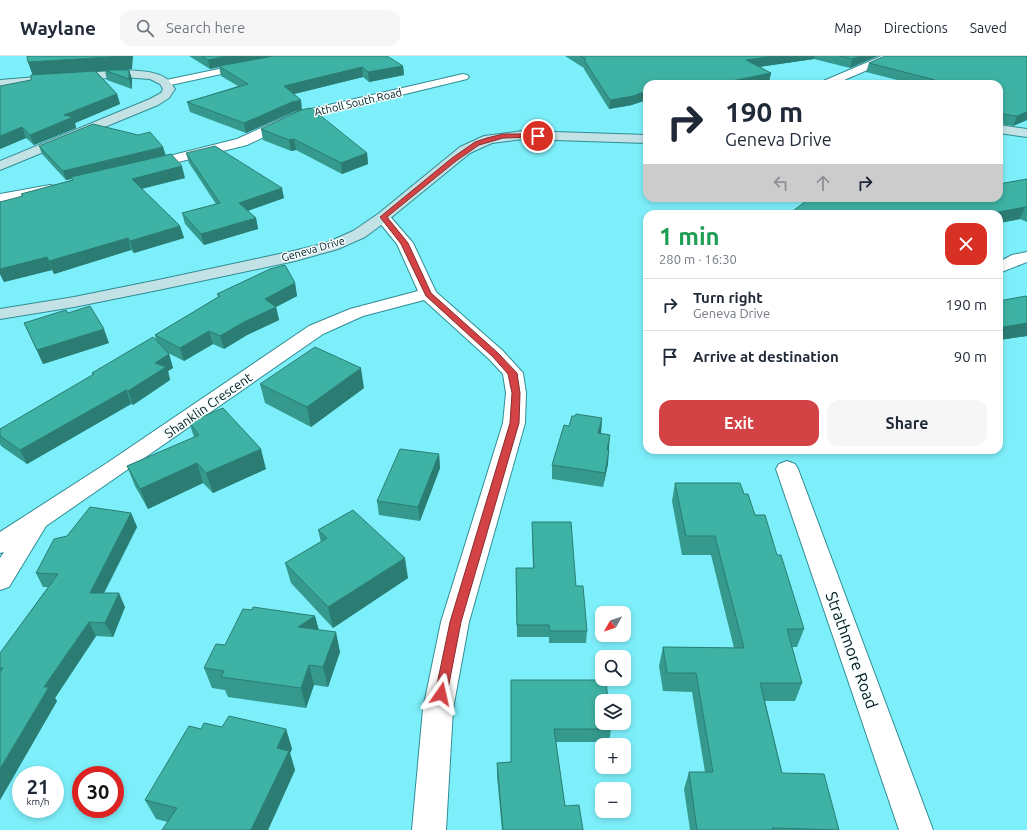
<!DOCTYPE html>
<meta charset="utf-8">
<style>
body{margin:0;font-family:Ubuntu,sans-serif;background:#f6f6f7;color:#1f2937;height:100vh;display:flex;flex-direction:column;font-size:15px;white-space:nowrap}
*{box-sizing:border-box;margin:0}
p{font-size:13px;color:#747a83}
.icon{flex:none;width:22px;height:22px;fill:none;stroke:currentColor;stroke-width:2;stroke-linecap:round;stroke-linejoin:round}
.map{position:relative;flex:1;overflow:hidden}
.details{position:absolute;left:643px;top:154px;width:360px;height:244px;display:flex;flex-direction:column;background:#fff;border-radius:12px;box-shadow:0 2px 6px #0003}
.details>*{flex:none}
.banner{position:absolute;left:643px;top:24px;width:360px;height:122px;border-radius:12px;box-shadow:0 2px 6px #0003;background:#fff;color:#1f2937;overflow:hidden}
.needle{width:26px;rotate:230deg}
.controls{position:absolute;left:595px;top:550px;display:grid;gap:8px}
.controls a{display:grid;place-items:center;width:36px;height:36px;border-radius:8px;background:#fff;box-shadow:0 2px 6px #0003;font-size:20px}
.speed{position:absolute;left:12px;top:710px;display:flex;gap:8px;font-size:20px;font-weight:700;text-align:center}
.speed>*{display:grid;place-content:center;width:52px;height:52px;border-radius:50%;background:#fff;box-shadow:0 2px 6px #0003;line-height:1}
.speed small{font-size:10px;font-weight:400}
.speed .limit{border:6px solid #d22;background:#fff;color:#111}
.pin{position:absolute;display:grid;place-items:center;width:34px;height:34px;color:#fff;margin:-17px;border:2px solid #fff;border-radius:50%;box-shadow:0 1px 4px #0007}
.me{position:absolute;width:44px;margin:-22px;rotate:11deg;stroke-linejoin:round;filter:drop-shadow(0 0 3px #0008)}
.turn{display:flex;align-items:center;gap:14px;height:84px;padding:0 16px;font-size:18px}
.turn .icon{width:52px;height:52px;stroke-width:2.5}
.turn b{display:block;font-size:28px;line-height:34px}
.lanes{display:flex;align-items:center;height:38px;padding:0 16px;background:#0003;justify-content:center;gap:20px;direction:ltr}
.lanes .off{opacity:.35}
.round{display:grid;place-items:center;flex:none;width:42px;height:42px;border-radius:12px;background:#f6f6f7}
.headline{display:flex;align-items:center;justify-content:space-between;height:68px;padding:0 16px}
h1{font-size:24px;font-weight:700;line-height:30px;color:#1e9e55}
.cta{display:flex;gap:8px;margin-top:auto;padding:8px 16px}
.cta a{flex:1;height:46px;border-radius:12px;background:#d34345;color:#fff;font-size:16px;font-weight:700;line-height:46px;text-align:center}
.cta a+a{background:#f6f6f7;color:#1f2937}
ul{padding:0;list-style:none}
li{display:flex;align-items:center;gap:12px;height:52px;padding:0 16px;border-top:1px solid #e0e1e3}
li div{flex:1}
li b{display:block;font-size:15px}
li em{font-style:normal}
header{display:flex;align-items:center;gap:24px;box-sizing:border-box;height:56px;padding:0 20px;background:#fff;border-bottom:1px solid #e0e1e3}
header strong{font-size:19px}
nav{display:flex;gap:22px;margin-inline-start:auto;font-size:14px}
.search{width:280px;height:36px;background:#f6f6f7;display:flex;align-items:center;gap:10px;box-sizing:border-box;padding:0 14px;border-radius:12px;color:#747a83;font-size:15px}
.map>svg:first-child{display:block}
.lines{fill:none;stroke-linecap:round;stroke-linejoin:round}
.street-casing{stroke:#328c94;stroke-width:2}
.secondary-casing{stroke:#328c94;stroke-width:2}
.street{fill:#fff;fill-rule:evenodd}
.secondary{fill:#c2e2e5;fill-rule:evenodd}
.wall{fill:#35998d}
.shaded-wall{fill:#2b7d73}
.building{fill:#3eb2a4;stroke:#2b7d73}
.route{fill:#d34345;stroke:#892c2d}
.labels{text-anchor:middle;stroke-width:3;stroke-linejoin:round;paint-order:stroke}
.far-street-label{font-size:11px;fill:#01181b;stroke:#f4feff}
.street-label{font-size:13px;fill:#01181b;stroke:#f4feff}
.near-street-label{font-size:16px;fill:#01181b;stroke:#f4feff}
</style>
<header>
<strong>Waylane</strong>
<div class="search"><svg class="icon" aria-label="search" viewBox="0 0 24 24"><circle cx="10" cy="10" r="6"/><path d="M15 15l6 6"/></svg>Search here</div>
<nav><a>Map</a><a>Directions</a><a>Saved</a></nav>
</header>
<div class="map">
<svg width="1027" height="774" viewBox="0 0 1027 774">
<rect width="100%" height="100%" fill="#7deffa"/>
<g class="lines">
<g class="street-casing">
<path id="street" d="M281 0H305L300 3 258 10 166 30 162 29 160 27 162 25 166 24Z
M882 0H896L895 2 835 28H819L821 26Z
M463 18 467 19 469 21 467 23 302 63 247 89 146 114 141 113 139 110 141 107 237 83 294 57Z
M50 129 55 130 57 133 55 136 0 146V138Z
M383 156 388 158 413 187 436 236 503 295 523 317 526 337 525 367 469 566 453 653 446 774H412L423 653 441 566 503 367 506 337 503 318 489 303 424 244 363 260 323 278 46 470 9 531 0 534V502L4 496 0 497V476L107 407 309 270 350 253 418 235 397 188 375 161 378 158Z
M1027 196V206L999 217V206L1012 199Z
M787 405 795 408 798 413 933 774H899L776 413 779 408Z"/>
</g>
<g class="secondary-casing">
<path id="secondary" d="M122 14C136 15 155 14 167 23 170 25 173 30 175 33L169 42 158 49 0 114V105L150 43 161 37 163 33 160 28 150 23 122 21 0 30V24Z
M999 69 1027 73V81L999 77Z
M523 75 647 79V87L523 83 492 87 470 97 388 164 365 181 338 193 295 205 163 233 74 251 0 263V253L74 241 163 223 293 195 326 187 353 175 378 158 460 91 484 80Z"/>
</g>
<use href="#street" class="street"/>
<use href="#secondary" class="secondary"/>
</g>
<path class="wall" d="M189 0H274L403 10 404 19 369 26 363 21 294 38 293 56 246 77 190 56 187 46 238 30 221 20 219 11 210 13Z
M565 0H878L850 12 814 3 759 11 771 17 769 26 759 28H647L632 49 609 53 584 13V12Z
M885 0H1027V64L1013 70 1000 68 999 72V28H901L909 27 866 16 869 7Z
M28 6 132 13 123 14H129L132 23V33L107 24 105 15H96L117 38 120 48 75 67 76 72 34 89 26 82 0 93 31 24 33 19Z
M261 73 367 97 368 108 342 118 296 94 291 95 263 84Z
M39 90 163 91 165 99 185 122 142 133 180 170 184 182 134 197 131 194 54 218 52 214 4 226 0 218V146L22 141 21 138 72 124 71 123 66 124 42 98Z
M186 97 284 142 248 155 256 162 258 173 204 189 185 168 182 157 216 148 189 107Z
M1027 123V166L1020 163 999 167V158H789L809 143 807 142H829L830 145 898 143 999 142V128Z
M295 227 297 240 276 251 279 264 247 279 224 293 213 288 184 305 168 297 169 298 173 312 168 315 170 324 133 349 131 348 27 408 1 390 0 388V373L93 319 92 317 156 285 155 279 218 241 217 238Z
M999 245 1027 280 999 284Z
M68 257 109 287 43 308 24 267Z
M260 328 364 332 311 371 265 347Z
M602 362 601 377 608 394V408L603 431 552 423V409L569 370Z
M189 366 266 413 213 437 203 427 148 453 135 430 127 410 194 381Z
M439 398 440 412 420 465 379 459 377 445Z
M675 427 744 438 777 499 804 573 797 591H792L802 627 795 645H765L782 717 839 774H690L684 733 689 716H705L692 636 663 635 659 610 663 591 734 592 711 499H682L672 445Z
M131 457 137 471 104 537 125 551 113 581 96 580 55 642 57 645 0 744V597L48 531H43L36 517 67 480Z
M532 466 576 530 587 575 586 587H549V581H517L516 512H533L532 478Z
M318 474 408 522 333 572 291 527 285 507 321 486Z
M315 560 319 574 340 596 328 631 314 629 306 652 228 641 225 634 212 632 204 612 225 589Z
M511 624 611 673 609 686H556L565 750 583 774H502L497 720V707L511 706Z
M222 671 286 673 292 693 290 697 295 714 268 774H162L168 766 156 763 145 744 201 673Z"/>
<path class="shaded-wall" d="M126 0H133L132 13 107 15 104 14 105 15 33 20 28 6Z
M228 0H274L219 10V11L210 13 208 4Z
M774 0H815L814 3 745 13 746 4Z
M859 0H878L850 12 852 3Z
M403 10 404 19 369 26 368 16Z
M362 11 363 21 286 40 284 30Z
M129 14 132 23V33L129 23Z
M771 17 769 26 759 28H717Z
M647 35V44L632 49 609 53 610 44Z
M117 38 120 48 75 67 76 72 34 89 30 79 64 59Z
M301 44 302 54 293 56 246 77 244 67 292 46Z
M1027 56V64L1013 70 1017 60Z
M1001 66 999 72V67Z
M22 71 26 82 0 93V80Z
M294 83 296 94 291 95 289 84Z
M163 91 166 100 71 121V123L66 124 63 115Z
M367 97 368 108 342 118 341 107Z
M182 110 185 122 135 134 132 123Z
M282 132 284 142 241 157 239 147Z
M1025 151 1020 163 999 167V158H988Z
M256 162 258 173 204 189 201 178Z
M180 170 184 182 134 197 130 185Z
M128 182 131 194 54 218 49 205Z
M47 201 52 214 4 226 0 218V213Z
M295 227 297 240 276 251 279 264 247 279 224 293 220 280 265 243Z
M1027 267V280L999 284V279L1003 271Z
M104 273 109 287 43 308 37 294Z
M209 275 213 288 184 305 180 292Z
M169 298 173 312 168 315 170 324 133 349 128 335 155 307Z
M361 312 364 332 311 371 307 351Z
M126 334 131 348 27 408 20 394Z
M602 362 601 376 597 391 598 377Z
M610 379 609 393 605 408 607 394Z
M261 393 266 413 213 437 206 417Z
M609 394 608 408 603 431 605 417Z
M439 398 440 412 420 465 418 451Z
M197 407 203 427 148 453 140 433Z
M131 457 137 471 97 551 90 537Z
M405 502 408 522 333 572 328 551Z
M119 537 125 551 113 581 105 567Z
M315 560 320 580 298 571Z
M89 566 96 580 55 642 57 645 0 744V713L44 631Z
M336 576 340 596 328 631 323 611Z
M309 609 314 629 306 652 301 632Z
M286 673 292 693 290 697 295 714 268 774H251L277 692Z"/>
<path class="building" d="M27 0H126L28 6Z
M202 0H228L208 4Z
M274 0H387L403 10 368 16 362 11 284 30 301 44 292 46 244 67 187 46 248 28 219 10Z
M580 0H774L746 4 771 17 717 28H683L679 27 674 28 669 27 667 28H647V35L633 40 610 44 584 4 586 3Z
M840 0H859L852 3Z
M885 0H1027V56L1017 60 1002 58 1001 66 999 67V28H901L935 24 869 7Z
M104 14H129V23Z
M95 15 117 38 64 59 73 61 30 79 22 71 0 80V30L31 24V19Z
M311 52 367 97 341 107 294 83 289 84 261 73 301 54Z
M93 68 138 79 150 76 163 91 63 115 39 90Z
M215 90 282 132 239 147 256 162 201 178 182 157 220 147 186 97Z
M171 98 182 110 132 123 180 170 130 185 128 182 49 205 47 201 0 213V146L23 140 21 138 73 124 71 121Z
M1027 123V152L1025 151 988 158H789L810 142H829L830 145 848 142H897L898 143 905 142H999V131H1000L999 128Z
M285 209 295 227 265 243 276 251 244 266 220 280 209 275 180 292 155 279 220 240 217 238 270 213Z
M1026 240 1027 241V267L1003 271 999 267V250L1002 249 999 247V245Z
M90 250 104 273 37 294 24 267 66 254 68 257Z
M153 281 169 298 155 307 166 311 128 335 126 334 20 394 0 380V373L94 318 92 317Z
M315 291 361 312 307 351 260 328Z
M223 352 261 393 206 417 197 407 140 433 127 410 199 379 189 366Z
M576 358 602 362 598 377 610 379 607 394H609L605 417 552 409 564 369 569 370 572 360H575Z
M400 393 439 398 418 451 377 445Z
M675 427H740L744 438H748L755 459H765L777 499H781L804 573H787L802 627H760L782 717 824 718 839 774 772 772 773 774H697L689 716H713L696 617H667L663 591 744 592 715 480H686Z
M90 451 131 457 90 537H119L105 567 89 566 44 631H49L0 713V617L3 612H0V597L58 518 36 517 54 483 67 480Z
M353 454 405 502 328 551 285 507 327 482 318 474Z
M532 466H571L576 530H583L587 575H550L549 569H517L516 512H534Z
M253 551 315 560 298 571 336 576 323 611 309 609 301 632 221 621 224 615 204 612 216 588 225 589 243 553 252 554Z
M511 624H606L608 645H602V667H610L611 673H554L565 750 579 749 583 774H503L497 707 511 706Z
M229 660 286 673 277 692 289 695 251 774H162L177 752 145 744 189 670 201 673 204 667 222 671Z"/>
<path class="route" d="M503 78H538L541 80 538 81 503 82 479 89 456 105 387 161 408 187 431 237 498 297 517 317 520 337 519 367 461 566 447 638 445 642 441 644 436 642 435 638 450 566 510 367 512 337 508 318 493 301 426 240 401 188 380 161 452 102 475 86 487 82Z"/>
<g class="labels">
<g class="far-street-label">
<text transform="translate(358 46) rotate(-13)" y="4">Atholl South Road</text>
<text transform="translate(313 193) rotate(-16)" y="4">Geneva Drive</text>
</g>
<g class="street-label">
<text transform="translate(208 349) rotate(-35)" y="5">Shanklin Crescent</text>
</g>
<g class="near-street-label">
<text transform="translate(852 594) rotate(70)" y="6">Strathmore Road</text>
</g>
</g>
</svg>
<div class="controls">
<a><svg class="needle" viewBox="-14 -14 28 28"><path d="M0-13l5 13h-10z" fill="#e53935"/><path d="M0 13l5-13h-10z" fill="#747a83"/></svg></a>
<a><svg class="icon" aria-label="search" viewBox="0 0 24 24"><circle cx="10" cy="10" r="6"/><path d="M15 15l6 6"/></svg></a>
<a><svg class="icon" aria-label="layers" viewBox="0 0 24 24"><path d="M12 4l9 5-9 5-9-5zM3 14l9 5 9-5"/></svg></a>
<a>+</a>
<a>−</a>
</div>
<div class="speed"><div>21<small>km/h</small></div><div class="limit">30</div></div>
<div class="pin" style="left:538px;top:80px;background:#d93025"><svg class="icon" aria-label="arrive" viewBox="0 0 24 24"><path d="M6 21V4h12l-3 4 3 4H6"/></svg></div>
<svg class="me" style="left:441px;top:638px" viewBox="-20 -20 40 40"><path d="M0-17L14 15 0 8-14 15z" fill="#d34345" stroke="#fff" stroke-width="4"/></svg>
<div class="banner">
<div class="turn"><svg class="icon" aria-label="right" viewBox="0 0 24 24"><path d="M7 20v-9h11M14 6l5 5-5 5"/></svg><div><b>190 m</b>Geneva Drive</div></div>
<div class="lanes"><svg class="icon off" aria-label="left" viewBox="0 0 24 24"><path d="M17 20v-9H6M10 6l-5 5 5 5"/></svg><svg class="icon off" aria-label="ahead" viewBox="0 0 24 24"><path d="M12 20V5M6 11l6-6 6 6"/></svg><svg class="icon" aria-label="right" viewBox="0 0 24 24"><path d="M7 20v-9h11M14 6l5 5-5 5"/></svg></div>
</div>
<section class="details">
<div class="headline"><div><h1>1 min</h1><p>280 m · 16:30</p></div><a class="round" style="background:#d93025;color:#fff"><svg class="icon" aria-label="close" viewBox="0 0 24 24"><path d="M6 6l12 12M18 6L6 18"/></svg></a></div>
<ul>
<li><svg class="icon" aria-label="right" viewBox="0 0 24 24"><path d="M7 20v-9h11M14 6l5 5-5 5"/></svg><div><b>Turn right</b><p>Geneva Drive</p></div><em>190 m</em></li>
<li><svg class="icon" aria-label="arrive" viewBox="0 0 24 24"><path d="M6 21V4h12l-3 4 3 4H6"/></svg><div><b>Arrive at destination</b></div><em>90 m</em></li>
</ul>
<div class="cta"><a>Exit</a><a>Share</a></div>
</section>
</div>
